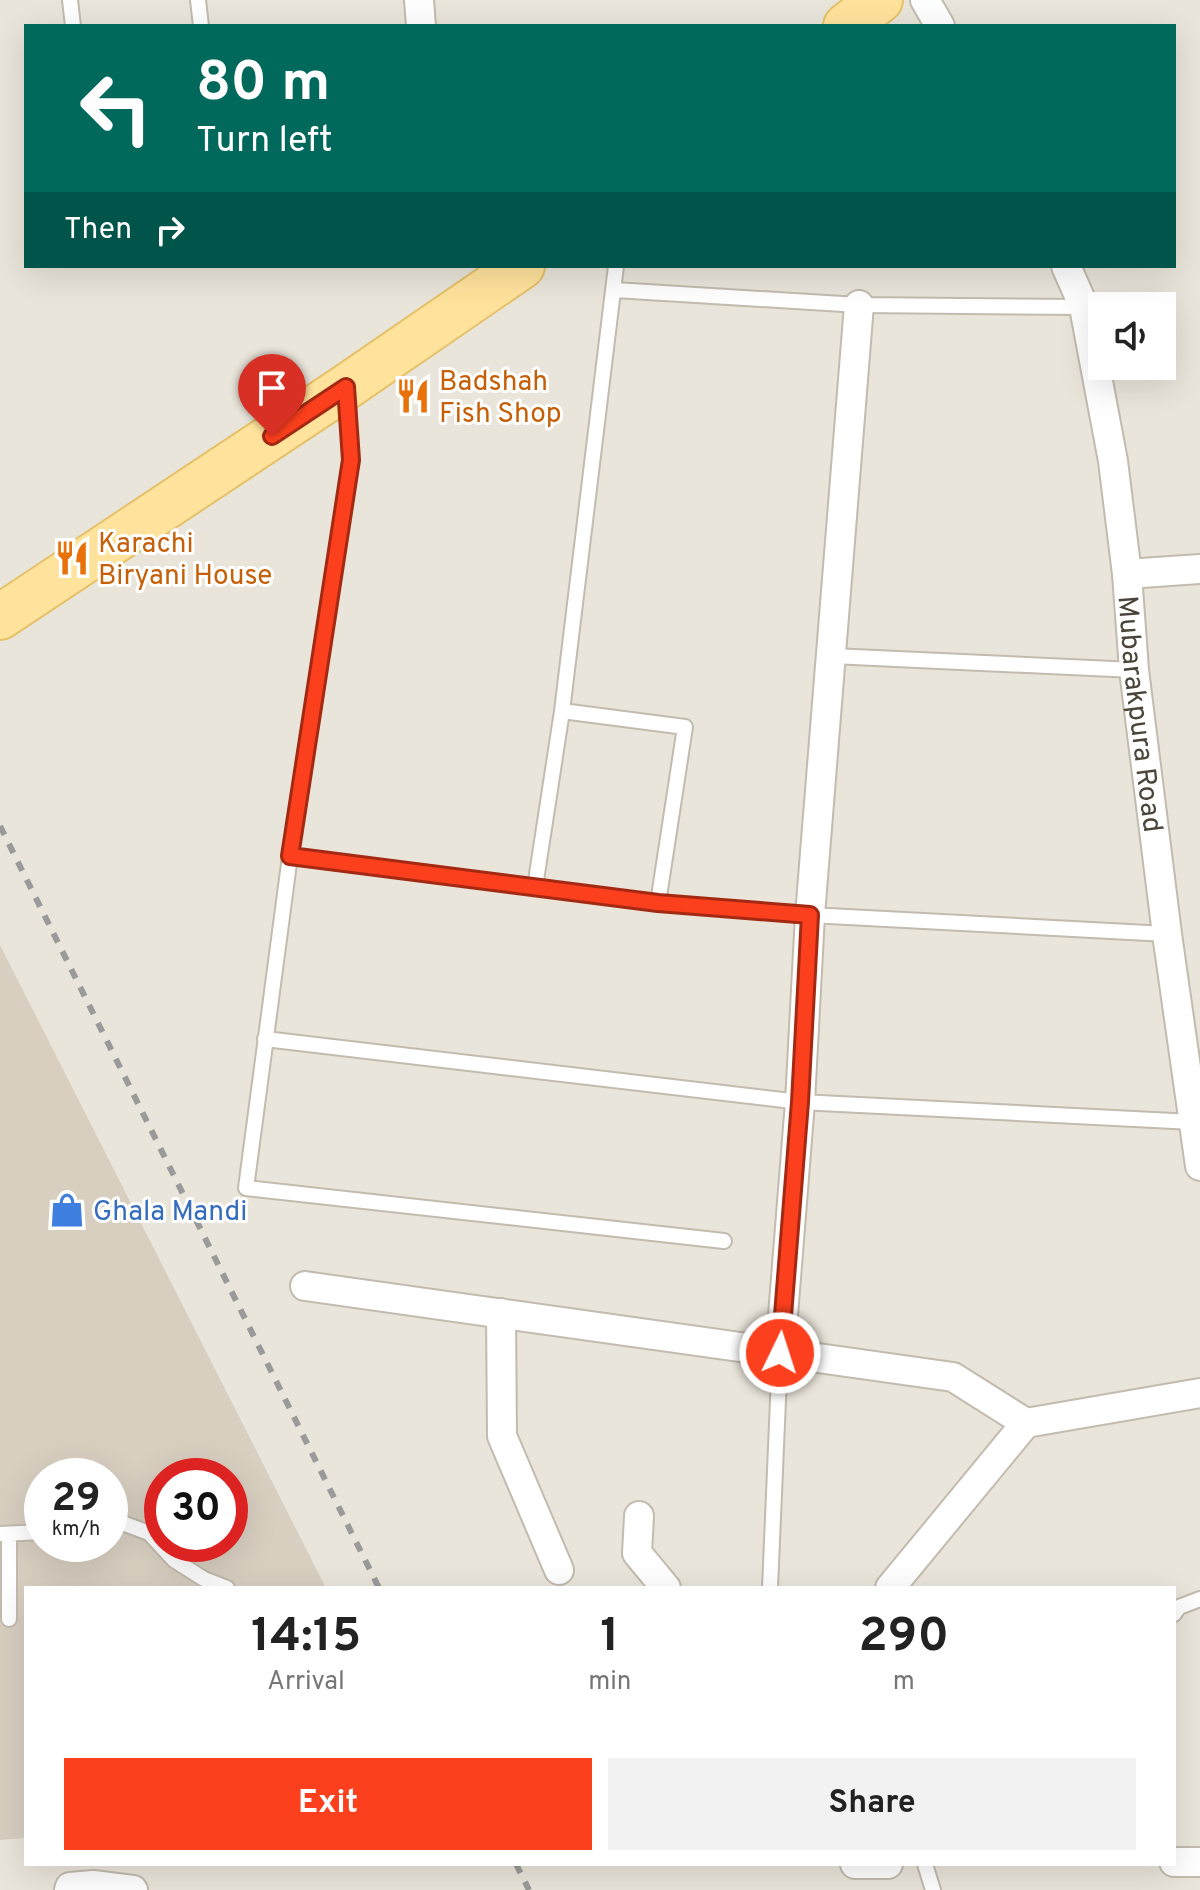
<!DOCTYPE html>
<style>
body{margin:0;font-family:Overpass,sans-serif;background:#f2f2f2;color:#222;height:100vh;display:flex;flex-direction:column;font-size:30px;white-space:nowrap}
*{box-sizing:border-box;margin:0}
p{font-size:26px;color:#767676}
.icon{flex:none;width:44px;height:44px;fill:none;stroke:currentColor;stroke-width:2;stroke-linecap:round;stroke-linejoin:round}
.map{position:relative;flex:1;overflow:hidden}
.sheet{position:absolute;left:24px;top:1586px;width:1152px;height:280px;display:flex;flex-direction:column;background:#fff;border-radius:0px;box-shadow:0 8px 32px #0002}
.sheet>*{flex:none}
.hud{position:absolute;left:24px;top:24px;width:1152px;height:244px;border-radius:0px;box-shadow:0 8px 32px #0002;background:#00695c;color:#fff;overflow:hidden}
.controls{position:absolute;left:1088px;top:292px;display:grid;gap:16px}
.controls a{display:grid;place-items:center;width:88px;height:88px;border-radius:0px;background:#fff;box-shadow:0 8px 32px #0002;font-size:40px}
.speed{position:absolute;left:24px;top:1458px;display:flex;gap:16px;font-size:40px;font-weight:700;text-align:center}
.speed>*{display:grid;place-content:center;width:104px;height:104px;border-radius:50%;background:#fff;box-shadow:0 8px 32px #0002;line-height:1}
.speed small{font-size:20px;font-weight:400}
.speed .limit{border:12px solid #d22;background:#fff;color:#111}
.pin{position:absolute;display:grid;place-items:center;width:68px;height:68px;color:#fff;margin:-82px -34px;border-radius:50% 50% 50% 0;rotate:-45deg;box-shadow:0 0 8px #0007}
.pin .icon{rotate:45deg}
.me{position:absolute;width:88px;margin:-44px;rotate:4deg;stroke-linejoin:round;filter:drop-shadow(0 0 6px #0008)}
.turn{display:flex;align-items:center;gap:28px;height:168px;padding:0 40px;font-size:36px}
.turn .icon{width:104px;height:104px;stroke-width:2.5}
.turn b{display:block;font-size:56px;line-height:68px}
.then{display:flex;align-items:center;height:76px;padding:0 40px;background:#0003;gap:16px;font-size:30px}
.eta{display:flex;justify-content:space-evenly;align-items:center;height:136px;text-align:center}
.eta b{font-size:48px;font-weight:700;line-height:56px}
.primary-button{display:flex;gap:16px;margin-top:auto;padding:16px 40px}
.primary-button a{flex:1;height:92px;border-radius:0px;background:#fc3f1d;color:#fff;font-size:32px;font-weight:700;line-height:92px;text-align:center}
.primary-button a+a{background:#f2f2f2;color:#222}
.map>svg:first-child{display:block}
.residential{fill:#eae5da;fill-rule:evenodd}
.building{fill:#d8cfc1;fill-rule:evenodd}
.lines{fill:none;stroke-linecap:round;stroke-linejoin:round}
.service-casing{stroke:#c2bbae;stroke-width:18}
.minor-casing{stroke:#c2bbae;stroke-width:32}
.primary-casing{stroke:#e6c16a;stroke-width:48}
.service{stroke:#fff;stroke-width:14}
.minor{stroke:#fff;stroke-width:28}
.primary{stroke:#ffe39c;stroke-width:44}
.rail{stroke:#9a9a9a;stroke-width:6;stroke-dasharray:10 10;stroke-linecap:butt}
.route-casing{stroke:#a42913;stroke-width:20}
.route{stroke:#fc3f1d;stroke-width:14}
.labels{text-anchor:middle;stroke-width:6;stroke-linejoin:round;paint-order:stroke}
.food-label{font-size:28px;fill:#c56008;stroke:#fff;text-anchor:start}
.street-label{font-size:28px;fill:#4b4439;stroke:#fff}
.shop-label{font-size:28px;fill:#366cbe;stroke:#fff;text-anchor:start}
</style>
<div class="map">
<svg width="1200" height="1890" viewBox="0 0 1200 1890">
<rect width="100%" height="100%" fill="#f6f3ec"/>
<path class="residential" d="M0 0H1200V1890H0ZM26 26H1174V266H26ZM1102 306H1162V366H1102ZM42 1476H110V1544H42ZM162 1476H230V1544H162ZM26 1588H1174V1864H26Z"/>
<path class="building" d="M0 945 326 1588H26V1838L0 1840ZM42 1476H110V1544H42ZM162 1476H230V1544H162Z"/>
<g class="lines">
<g class="service-casing">
<path id="service" d="M70 0 73 26
M198 0 201 26
M615 290 859 305 1084 307
M347 396 351 460 290 856 246 1188 724 1241
M832 656 1134 670
M562 711 685 727 658 903
M290 856 658 903 810 915 1167 934
M535 887 562 711 616 266
M265 1039 800 1102 1193 1122
M110 1522 117 1521 149 1533 174 1560 204 1579 227 1588
M0 1534 42 1532
M770 1588 780 1353
M1174 1614 1179 1607 1200 1599
M9 1619V1534
M925 1864 933 1890"/>
</g>
<g class="minor-casing">
<g id="minor">
<path d="M419 0 421 26"/>
<path d="M925 0 940 26"/>
<path id="s1" d="M1066 266 1084 307 1113 461 1127 574 1134 670 1167 934 1200 1166"/>
<path d="M1127 574 1200 569"/>
<path d="M305 1286 953 1377 1026 1423"/>
<path d="M501 1313 502 1436 559 1570"/>
<path d="M780 1353 800 1102 810 915 859 305"/>
<path d="M639 1516 637 1553 666 1588"/>
<path d="M890 1588 1026 1423 1200 1393"/>
<path d="M1174 1862H1200"/>
<path d="M855 1864H888"/>
<path d="M69 1890 70 1887 93 1885 133 1890"/>
</g>
</g>
<g class="primary-casing">
<path id="primary" d="M846 26 880 0
M0 617 346 387 522 266"/>
</g>
<use href="#service" class="service"/>
<use href="#minor" class="minor"/>
<use href="#primary" class="primary"/>
<path class="rail" d="M0 826 379 1588
M516 1864 529 1890"/>
</g>
<g class="lines">
<g class="route-casing">
<path id="route" d="M272 436 346 387 351 460 290 856 658 903 810 915 800 1102 780 1353"/>
</g>
<use href="#route" class="route"/>
</g>
<defs>
<g id="restaurant-bare" transform="scale(2.76)"><path d="M-5-6h1v4h1v-4h1v4h1v-4h1v5L-1.5 .5V6h-2V.5L-5-1ZM5-6V6H3V1.5H1.5Q1.5-4 5-6Z" fill="#e8710a" stroke="#fff" stroke-width="2.5" paint-order="stroke"/></g>
<g id="shop-bare" transform="scale(2.76)"><path d="M-5-2.5h2.3a2.7 3.5 0 0 1 5.4 0H5L5.5 6h-11ZM-1.5-2.5h3a1.5 2.3 0 0 0-3 0Z" fill="#3f7fe0" stroke="#fff" stroke-width="2.5" paint-order="stroke"/></g>
</defs>
<g fill-rule="evenodd">
<use href="#restaurant-bare" x="413" y="396"/>
<use href="#restaurant-bare" x="72" y="558"/>
<use href="#shop-bare" x="67" y="1210"/>
</g>
<g class="labels">
<g class="food-label">
<text x="439" y="390">Badshah<tspan x="439" dy="32">Fish Shop</tspan></text>
<text x="98" y="552">Karachi<tspan x="98" dy="32">Biryani House</tspan></text>
</g>
<g class="street-label">
<text dy="10" stroke="none"><textPath href="#s1" startOffset="456">Mubarakpura Road</textPath></text>
</g>
<g class="shop-label">
<text x="93" y="1220">Ghala Mandi</text>
</g>
</g>
</svg>
<div class="controls">
<a><svg class="icon" aria-label="sound" viewBox="0 0 24 24"><path d="M4 9h4l5-4v14l-5-4H4zM17 9q2 3 0 6"/></svg></a>
</div>
<div class="speed"><div>29<small>km/h</small></div><div class="limit">30</div></div>
<div class="pin" style="left:272px;top:436px;background:#d93025"><svg class="icon" aria-label="arrive" viewBox="0 0 24 24"><path d="M6 21V4h12l-3 4 3 4H6"/></svg></div>
<svg class="me" style="left:780px;top:1353px" viewBox="-20 -20 40 40"><circle r="17" fill="#fc3f1d" stroke="#fff" stroke-width="3"/><path d="M0-11L8 9 0 5-8 9z" fill="#fff"/></svg>
<div class="hud">
<div class="turn"><svg class="icon" aria-label="left" viewBox="0 0 24 24"><path d="M17 20v-9H6M10 6l-5 5 5 5"/></svg><div><b>80 m</b>Turn left</div></div>
<div class="then">Then<svg class="icon" aria-label="right" viewBox="0 0 24 24"><path d="M7 20v-9h11M14 6l5 5-5 5"/></svg></div>
</div>
<section class="sheet">
<div class="eta">
<div><b>14:15</b><p>Arrival</p></div>
<div><b>1</b><p>min</p></div>
<div><b>290</b><p>m</p></div>
</div>
<div class="primary-button"><a>Exit</a><a>Share</a></div>
</section>
</div>
